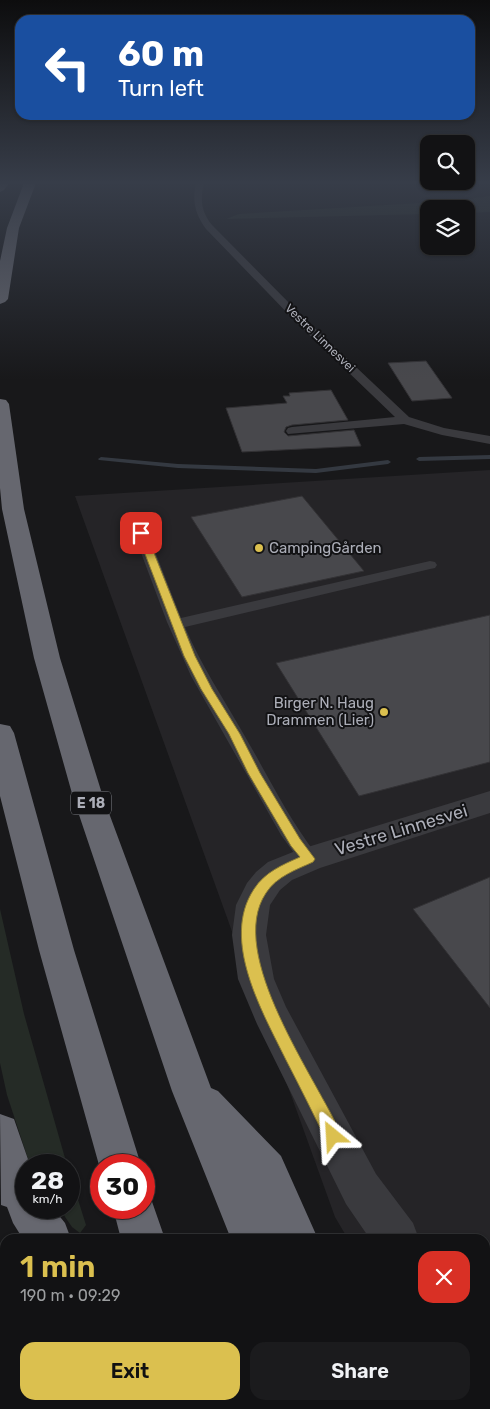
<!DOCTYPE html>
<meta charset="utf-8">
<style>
body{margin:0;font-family:Rubik,sans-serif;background:#1b1b1d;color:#f1f3f6;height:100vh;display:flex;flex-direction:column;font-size:19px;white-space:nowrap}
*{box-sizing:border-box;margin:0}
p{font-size:16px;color:#9c9ea0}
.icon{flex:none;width:28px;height:28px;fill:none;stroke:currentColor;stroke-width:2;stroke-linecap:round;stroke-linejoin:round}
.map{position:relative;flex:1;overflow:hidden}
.side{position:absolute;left:0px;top:1234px;width:490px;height:176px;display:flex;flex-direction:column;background:#121214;border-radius:15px 15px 0 0;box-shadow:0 1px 4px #0004,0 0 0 1px #313234}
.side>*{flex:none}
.banner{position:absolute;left:15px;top:15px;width:460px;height:105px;border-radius:15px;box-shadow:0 1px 4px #0004,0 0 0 1px #313234;background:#1a4fa0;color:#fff;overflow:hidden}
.fabs{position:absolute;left:420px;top:135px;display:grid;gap:10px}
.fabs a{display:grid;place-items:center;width:55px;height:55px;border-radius:10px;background:#121214;box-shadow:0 1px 4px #0004,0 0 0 1px #313234;font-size:25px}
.speed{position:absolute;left:15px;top:1154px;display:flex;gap:10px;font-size:25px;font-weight:700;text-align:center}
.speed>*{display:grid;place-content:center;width:65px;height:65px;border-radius:50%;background:#121214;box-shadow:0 1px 4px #0004,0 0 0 1px #313234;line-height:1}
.speed small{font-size:12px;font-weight:400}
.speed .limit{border:8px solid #d22;background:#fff;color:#111}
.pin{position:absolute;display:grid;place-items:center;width:42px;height:42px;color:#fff;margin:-21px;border-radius:10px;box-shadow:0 2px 8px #0006}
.me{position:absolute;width:55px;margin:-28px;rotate:333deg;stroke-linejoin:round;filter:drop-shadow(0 0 4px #0008)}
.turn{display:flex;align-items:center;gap:18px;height:105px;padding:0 20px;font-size:22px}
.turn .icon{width:65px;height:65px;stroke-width:2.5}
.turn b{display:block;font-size:35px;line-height:42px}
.round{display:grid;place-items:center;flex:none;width:52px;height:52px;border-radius:15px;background:#1b1b1d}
.summary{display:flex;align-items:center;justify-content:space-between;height:85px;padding:0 20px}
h1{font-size:30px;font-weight:600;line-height:38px;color:#dbc04f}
.action{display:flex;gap:10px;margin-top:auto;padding:10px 20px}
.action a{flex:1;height:58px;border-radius:15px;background:#dbc04f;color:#111;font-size:20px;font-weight:600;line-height:58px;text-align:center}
.action a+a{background:#1b1b1d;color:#f1f3f6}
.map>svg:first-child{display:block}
.built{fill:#252427}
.green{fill:#252b26}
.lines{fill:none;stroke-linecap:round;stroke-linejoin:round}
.stream{fill:#343941;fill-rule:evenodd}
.building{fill:#48484c;stroke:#333235}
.service{fill:#3a3a3e;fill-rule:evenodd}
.minor{fill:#3a3a3e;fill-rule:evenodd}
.motorway{fill:#66676f;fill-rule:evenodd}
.route{fill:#dbc04f;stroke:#8e7d33}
.poi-dot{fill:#dbc04f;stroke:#131315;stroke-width:2}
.labels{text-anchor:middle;stroke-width:4;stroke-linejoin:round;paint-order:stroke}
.far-street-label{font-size:12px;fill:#acaeb8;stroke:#131315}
.shield{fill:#131315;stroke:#7e8087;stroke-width:1}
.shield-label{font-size:14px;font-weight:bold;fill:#acaeb8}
.poi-label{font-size:15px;fill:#acaeb8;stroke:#131315;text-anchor:start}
.near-street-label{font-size:18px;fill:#acaeb8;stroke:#131315}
</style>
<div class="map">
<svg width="490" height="1409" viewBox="0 0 490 1409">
<rect width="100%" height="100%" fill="#18181a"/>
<path class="built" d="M490 470V1409H447L444 1405H485V1239H348L335 1217 75 496Z"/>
<path class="green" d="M490 196V212L466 213V209H429V214L226 219 239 214 453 201Z
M0 909 24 1014 67 1165H30L7 1095 0 1063Z
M69 1171 86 1225 80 1233 72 1227 59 1208H69Z"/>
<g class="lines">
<path class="stream" d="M490 455V459L419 461 416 459 419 457Z
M101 457 178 464 316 469 388 460 391 462 388 464 316 473 178 468 99 460 98 459Z"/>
</g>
<path class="building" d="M426 361 452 398 412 401 388 363Z
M331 390 348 420 292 425 286 427 284 432 288 436 354 430 361 446 242 452 226 408 287 403 283 396H290L289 393Z
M302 496 364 571 242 597 191 517Z
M490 615V762L359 796 276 663Z
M490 877V1008L413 909Z"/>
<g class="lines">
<path class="service" d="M196 183H204C200 199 201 212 212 225L304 318 409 417 444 428 490 436V444L442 435 404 424 288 434 286 431 288 428 292 427 395 417 296 322 206 229C195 214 192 201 196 183Z
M135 514 142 518 181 618 430 561 435 562 437 565 435 568 430 569 185 627C201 665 223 698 243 733 267 774 287 816 316 854L319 859 316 864 309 867 302 864 281 835 191 676 167 622 128 518Z"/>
<path class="minor" d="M490 791V813L320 868 292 880 280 890 270 905 266 935 274 979 286 1007 376 1174 413 1223 419 1239H370L346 1204 257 1024 238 979 232 935 236 905 247 883 256 872 268 862 298 850Z
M485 1341 490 1343V1397L485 1395Z"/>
<path class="motorway" d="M0 183H9L4 190 0 192Z
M24 183H36L19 228 8 299 5 302 0 304V261L7 228Z
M0 399 6 400 9 404 24 509 60 658 103 797 211 1088 218 1091 281 1156 318 1239H231L172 1091 73 797 34 658 2 509 0 488Z
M0 724 10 726 14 733 74 950 141 1165H101V1170L99 1165 39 950 0 796Z
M0 1114 14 1119 30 1165H26V1208H53L65 1223 71 1239H23L13 1223 7 1207 1 1205Z
M144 1191 149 1193 165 1239H121L113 1208H144Z
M108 1405H157L159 1409H109Z
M172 1405H220L222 1409H172Z
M298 1405H346L348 1409H298Z
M349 1405H398L400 1409H350Z"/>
</g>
<linearGradient id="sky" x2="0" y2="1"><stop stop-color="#0d0d0e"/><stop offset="0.48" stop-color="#373d49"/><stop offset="1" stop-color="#373d49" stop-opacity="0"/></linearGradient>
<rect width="490" height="380" fill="url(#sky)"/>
<path class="route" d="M138 531H144L146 533 195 656 212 689 240 734 260 773 300 839 315 859 313 862C296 870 277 876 266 893 225 954 317 1079 342 1136L339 1142 333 1144 327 1142C314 1115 300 1087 286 1060 263 1013 220 940 254 889 265 872 282 865 300 857L291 846 248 773 229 734 201 689 184 656 137 533Z"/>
<g class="poi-dot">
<circle cx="259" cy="548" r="5"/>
<circle cx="384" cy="712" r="5"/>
</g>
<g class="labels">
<g class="far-street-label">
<text transform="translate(320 338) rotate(44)" y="4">Vestre Linnesvei</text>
</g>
<rect class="shield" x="71" y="791.5" width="40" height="23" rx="4"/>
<g class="shield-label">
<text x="91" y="808">E 18</text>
</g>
<g class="poi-label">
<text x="269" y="553">CampingGården</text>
<text x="374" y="708" text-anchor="end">Birger N. Haug<tspan x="374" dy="17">Drammen (Lier)</tspan></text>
</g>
<g class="near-street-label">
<text transform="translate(401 830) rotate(-17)" y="6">Vestre Linnesvei</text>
</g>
</g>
</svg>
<div class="fabs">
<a><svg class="icon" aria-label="search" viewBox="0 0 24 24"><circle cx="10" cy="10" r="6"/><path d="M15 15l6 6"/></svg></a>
<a><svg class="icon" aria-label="layers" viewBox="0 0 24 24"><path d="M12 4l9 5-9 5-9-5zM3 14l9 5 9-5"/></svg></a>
</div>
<div class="speed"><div>28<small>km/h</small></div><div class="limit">30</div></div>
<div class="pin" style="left:141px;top:533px;background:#d93025"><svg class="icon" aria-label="arrive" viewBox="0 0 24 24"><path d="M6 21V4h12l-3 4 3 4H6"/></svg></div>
<svg class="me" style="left:333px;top:1136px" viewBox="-20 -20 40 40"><path d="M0-17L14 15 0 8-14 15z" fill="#dbc04f" stroke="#fff" stroke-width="4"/></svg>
<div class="banner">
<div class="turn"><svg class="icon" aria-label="left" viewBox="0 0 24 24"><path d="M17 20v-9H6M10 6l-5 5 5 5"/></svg><div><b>60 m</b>Turn left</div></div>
</div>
<section class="side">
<div class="summary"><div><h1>1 min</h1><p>190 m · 09:29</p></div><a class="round" style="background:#d93025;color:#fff"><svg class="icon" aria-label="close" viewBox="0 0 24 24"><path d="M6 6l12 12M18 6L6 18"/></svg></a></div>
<div class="action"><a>Exit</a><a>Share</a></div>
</section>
</div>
